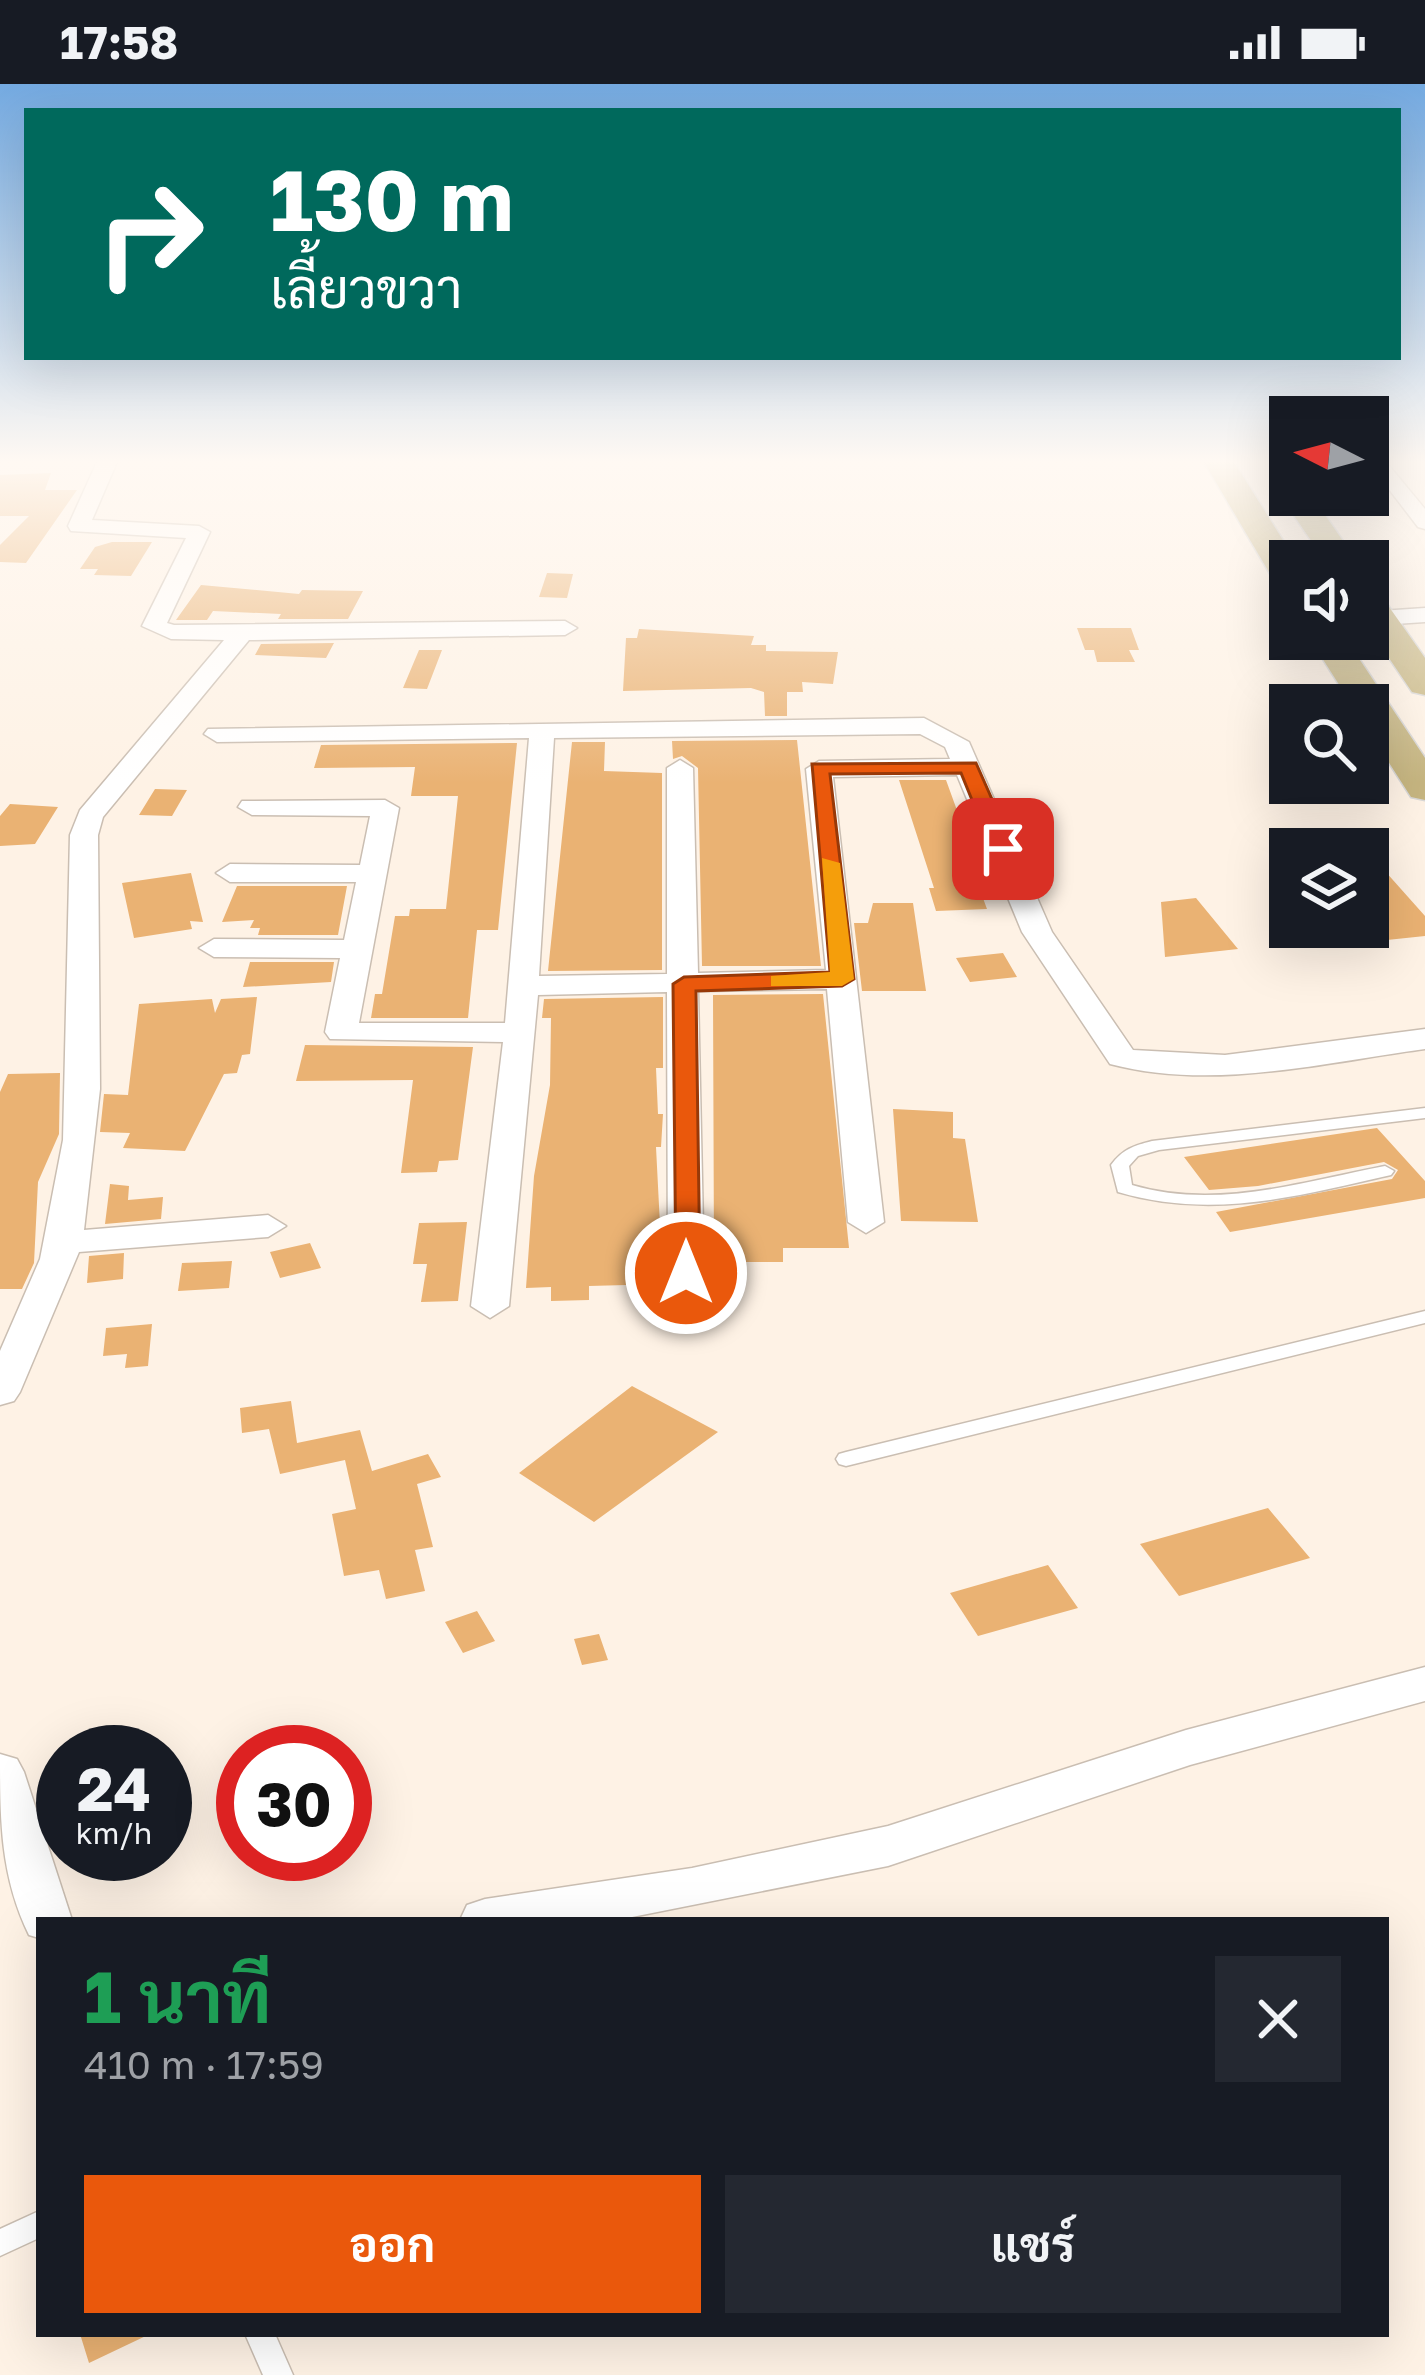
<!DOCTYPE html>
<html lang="th">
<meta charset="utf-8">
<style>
body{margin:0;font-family:"Golos Text",Sarabun,sans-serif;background:#242831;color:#f1f3f6;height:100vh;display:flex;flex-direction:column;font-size:45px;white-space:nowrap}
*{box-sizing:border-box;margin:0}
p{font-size:39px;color:#9ea1a6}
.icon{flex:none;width:66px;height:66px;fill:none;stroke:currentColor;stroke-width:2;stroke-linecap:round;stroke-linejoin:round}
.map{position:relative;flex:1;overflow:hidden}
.sheet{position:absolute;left:36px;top:1833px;width:1353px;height:420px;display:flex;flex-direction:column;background:#171b24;border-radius:0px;box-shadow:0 12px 48px #0002}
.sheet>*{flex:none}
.banner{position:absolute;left:24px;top:24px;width:1377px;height:252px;border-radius:0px;box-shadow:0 12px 48px #0002;background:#00695c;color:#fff;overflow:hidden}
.needle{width:78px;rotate:276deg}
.buttons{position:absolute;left:1269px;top:312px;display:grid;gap:24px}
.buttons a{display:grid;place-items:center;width:120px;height:120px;border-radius:0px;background:#171b24;box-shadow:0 12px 48px #0002;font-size:60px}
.speed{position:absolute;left:36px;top:1641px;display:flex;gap:24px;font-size:60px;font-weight:700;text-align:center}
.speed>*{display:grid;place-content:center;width:156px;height:156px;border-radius:50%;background:#171b24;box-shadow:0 12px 48px #0002;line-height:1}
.speed small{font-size:30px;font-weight:400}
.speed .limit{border:18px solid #d22;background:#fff;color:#111}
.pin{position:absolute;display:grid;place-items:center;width:102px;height:102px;color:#fff;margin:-51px;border-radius:24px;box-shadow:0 6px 18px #0006}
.me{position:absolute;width:132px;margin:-66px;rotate:0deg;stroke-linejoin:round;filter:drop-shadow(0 0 9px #0008)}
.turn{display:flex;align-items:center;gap:42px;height:252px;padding:0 48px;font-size:54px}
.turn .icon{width:156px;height:156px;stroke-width:2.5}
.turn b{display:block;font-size:84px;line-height:102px}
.round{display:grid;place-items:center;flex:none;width:126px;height:126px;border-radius:0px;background:#242831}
.headline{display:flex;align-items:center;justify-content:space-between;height:204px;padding:0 48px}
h1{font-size:72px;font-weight:700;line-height:90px;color:#1e9e55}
.cta{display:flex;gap:24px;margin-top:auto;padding:24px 48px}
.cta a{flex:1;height:138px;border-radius:0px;background:#ea580c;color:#fff;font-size:48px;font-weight:700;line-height:138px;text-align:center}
.cta a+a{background:#242831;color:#f1f3f6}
.status{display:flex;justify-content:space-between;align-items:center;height:84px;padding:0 60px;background:#171b24;direction:ltr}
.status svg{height:33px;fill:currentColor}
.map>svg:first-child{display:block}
.building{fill:#eab273}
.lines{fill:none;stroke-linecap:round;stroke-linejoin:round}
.lane-casing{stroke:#cabeb2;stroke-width:3}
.street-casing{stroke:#cabeb2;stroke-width:3}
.primary-casing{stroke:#d8d7d6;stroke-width:3}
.lane{fill:#fff;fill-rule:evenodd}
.street{fill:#fff;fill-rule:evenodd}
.primary{fill:#c6b580;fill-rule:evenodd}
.route{fill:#ea580c;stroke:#983908;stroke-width:3}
.slow{fill:#f59e0b}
</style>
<div class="status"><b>17:58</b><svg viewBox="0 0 49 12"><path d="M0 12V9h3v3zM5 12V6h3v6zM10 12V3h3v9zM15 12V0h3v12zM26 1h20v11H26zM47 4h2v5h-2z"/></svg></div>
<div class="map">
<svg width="1425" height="2291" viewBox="0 0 1425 2291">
<rect width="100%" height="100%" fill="#fef2e5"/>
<path class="building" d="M51 389 45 406H77L26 479 0 478V461L29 432H0V391Z
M112 458H152L131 492 94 491 98 485H80L95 463Z
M547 489 573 490 567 514 539 513Z
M201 501 299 510 302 506 363 507 348 535H278L281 530 213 527 207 536H176Z
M1077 544H1131L1139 566H1129L1135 578H1097L1094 566H1085Z
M639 545 754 552 751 561H766V567L838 568 833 600 802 598 803 608H787V632H765L764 608 751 604 623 607 626 554H637Z
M334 559 326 574 255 571 261 560Z
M419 566H442L427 605 403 604Z
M797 656 821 882H702L698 684 682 672 673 675 672 657Z
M572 658H605L604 687 662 689V886L548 887Z
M517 659 498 846H477L468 934H371L375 910H382L395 832H409L410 825H446L458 712H411L415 683 314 684 321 661Z
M899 696H946L983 798H977L987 825 936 827 929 804H934Z
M155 705 187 706 172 732 139 731Z
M10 720 58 723 35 760 0 762V732Z
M1368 768 1425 832V852L1368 858Z
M191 789 203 838 190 837 192 845 134 854 122 799Z
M237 802H347L338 851H258L260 844H250L254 836 222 838Z
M1196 814 1238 865 1165 873 1161 818Z
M873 819H913L926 907H862L854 839H868Z
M1003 869 1017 893 970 898 956 874Z
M250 878H334L331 898 243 903Z
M823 910 849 1164H783V1178H714L713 911Z
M257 913 250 970 242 971 237 989 224 990 185 1067 123 1064 130 1049 100 1048 104 1010 128 1011 139 920 212 915 215 929 221 915Z
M663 913V984H656L658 1030H663L661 1063H656L663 1200 589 1202V1216L551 1217V1203L526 1204 534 1092 550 1001 551 934H542L544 915Z
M305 961 473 963 458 1076 439 1077 437 1088 401 1089 413 996 296 997Z
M60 989 59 1050 38 1098 34 1179 22 1205H0V1008L8 990Z
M893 1025 953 1028V1054L965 1055 978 1138 901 1137Z
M1377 1044 1425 1097V1114L1230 1148 1216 1128 1392 1095 1398 1086 1384 1078 1258 1102 1209 1106 1184 1073Z
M110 1100 129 1102 128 1116 163 1113 161 1135 105 1140Z
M467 1138 458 1217 421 1218 427 1180H413L419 1139Z
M310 1159 321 1184 280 1194 270 1168Z
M124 1169 123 1195 87 1199 89 1172Z
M232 1177 229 1204 178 1207 182 1179Z
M152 1240 148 1282 125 1284 127 1270 103 1272 106 1244Z
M632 1302 718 1348 594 1438 519 1389Z
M291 1317 297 1359 360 1346 372 1387 428 1370 441 1393 417 1400 433 1463 415 1466 425 1507 386 1515 379 1486 344 1492 332 1430 356 1425 345 1376 280 1390 269 1345 242 1349 240 1324Z
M1268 1424 1310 1474 1179 1512 1140 1460Z
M1048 1481 1078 1524 978 1552 950 1509Z
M477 1527 495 1557 463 1569 445 1538Z
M599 1550 608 1576 582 1581 574 1555Z
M80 2250H150L89 2279Z"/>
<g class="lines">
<g class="lane-casing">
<path id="lane" d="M1425 1024V1034L1159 1066 1138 1072 1129 1082 1132 1101C1216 1126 1302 1098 1385 1082L1394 1087 1391 1091C1298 1112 1212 1136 1118 1108L1111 1081C1123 1065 1133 1062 1152 1057Z
M1425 1227V1239L846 1382 839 1380 836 1375 839 1370 846 1368Z
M39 2127V2154L0 2172V2145Z
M245 2250H275L293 2291H263Z"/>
</g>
<g class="street-casing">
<path id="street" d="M97 378H117L92 436 199 442 210 448 167 539 174 541 565 537 577 544 565 551 249 556 103 733 98 751 100 1005 84 1146 268 1131 286 1142 268 1153 79 1168 20 1308 14 1317 0 1321V1267L40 1175 63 1056 70 751 80 726 224 556 171 555 142 542 186 454 71 447 68 442Z
M1368 378H1386L1425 425V445L1418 443Z
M1425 524V538L1380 541 1368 534 1380 527Z
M924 634 969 658 1052 848 1133 966 1225 971 1425 945V965C1321 979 1213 1007 1110 980L1022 848 957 691 833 693 884 1138 866 1149 848 1138 827 905 698 907 704 1189 699 1197H673L668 1189 667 908 538 911 509 1222 490 1234 471 1222 503 958 330 955 325 948 340 874 214 873 199 864 214 855 344 856 356 798H230L216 789 230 780 360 781 370 732 252 731 238 723 242 717 385 716 399 724 359 939H505L529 654 217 658 204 650 208 645ZM920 650 945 663 950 675 819 677 806 685 826 886 698 889 693 684 680 676 667 684V890L539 892 554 654Z
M1425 1583V1617L1190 1681 888 1782 617 1836H460L467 1821 485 1815 692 1784 888 1742 1186 1646Z
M0 1670 17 1675 24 1688 72 1836H39V1854L29 1851C0 1792 0 1734 0 1670Z"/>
</g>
<g class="primary-casing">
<path id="primary" d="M1204 378H1234L1296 477H1290V505L1273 495Z
M1290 403V411H1311L1357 477H1325L1280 411Z
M1368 507 1380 510 1425 574V611L1412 608 1368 543Z
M1310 555H1346L1425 674V716L1411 713 1368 646V621H1352Z"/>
</g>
<use href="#lane" class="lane"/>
<use href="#street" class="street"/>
<use href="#primary" class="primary"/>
</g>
<linearGradient id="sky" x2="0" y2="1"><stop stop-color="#74aae1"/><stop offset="0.54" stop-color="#fff9f3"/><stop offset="1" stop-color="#fff9f3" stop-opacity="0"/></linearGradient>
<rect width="1425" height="699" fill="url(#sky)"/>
<path class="route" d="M976 679 1014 765 1010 770 992 765 961 689 830 690 854 895 842 902 696 907 700 1189 686 1197 676 1195 673 900 684 893 830 888 812 680Z"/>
<path class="slow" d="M822 774 840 779 854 895 842 902H771V892L830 888Z"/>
</svg>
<div class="buttons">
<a><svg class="needle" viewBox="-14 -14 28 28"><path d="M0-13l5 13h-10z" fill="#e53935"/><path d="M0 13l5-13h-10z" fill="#9ea1a6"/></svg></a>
<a><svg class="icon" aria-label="sound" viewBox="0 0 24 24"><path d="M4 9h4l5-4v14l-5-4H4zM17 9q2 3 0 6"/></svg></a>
<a><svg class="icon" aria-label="search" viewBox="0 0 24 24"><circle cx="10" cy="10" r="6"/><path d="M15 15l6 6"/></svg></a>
<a><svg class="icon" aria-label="layers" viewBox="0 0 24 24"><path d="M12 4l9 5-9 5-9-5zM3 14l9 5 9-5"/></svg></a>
</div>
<div class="speed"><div>24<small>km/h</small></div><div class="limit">30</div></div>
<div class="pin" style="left:1003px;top:765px;background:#d93025"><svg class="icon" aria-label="arrive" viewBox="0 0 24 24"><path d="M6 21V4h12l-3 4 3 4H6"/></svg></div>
<svg class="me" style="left:686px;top:1189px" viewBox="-20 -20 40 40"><circle r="17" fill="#ea580c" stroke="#fff" stroke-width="3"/><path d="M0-11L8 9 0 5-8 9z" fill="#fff"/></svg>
<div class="banner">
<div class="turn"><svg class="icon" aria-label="right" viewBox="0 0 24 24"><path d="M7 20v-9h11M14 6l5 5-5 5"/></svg><div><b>130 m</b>เลี้ยวขวา</div></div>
</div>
<section class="sheet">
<div class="headline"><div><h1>1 นาที</h1><p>410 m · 17:59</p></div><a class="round"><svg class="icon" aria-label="close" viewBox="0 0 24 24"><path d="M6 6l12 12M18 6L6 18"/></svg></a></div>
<div class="cta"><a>ออก</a><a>แชร์</a></div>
</section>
</div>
